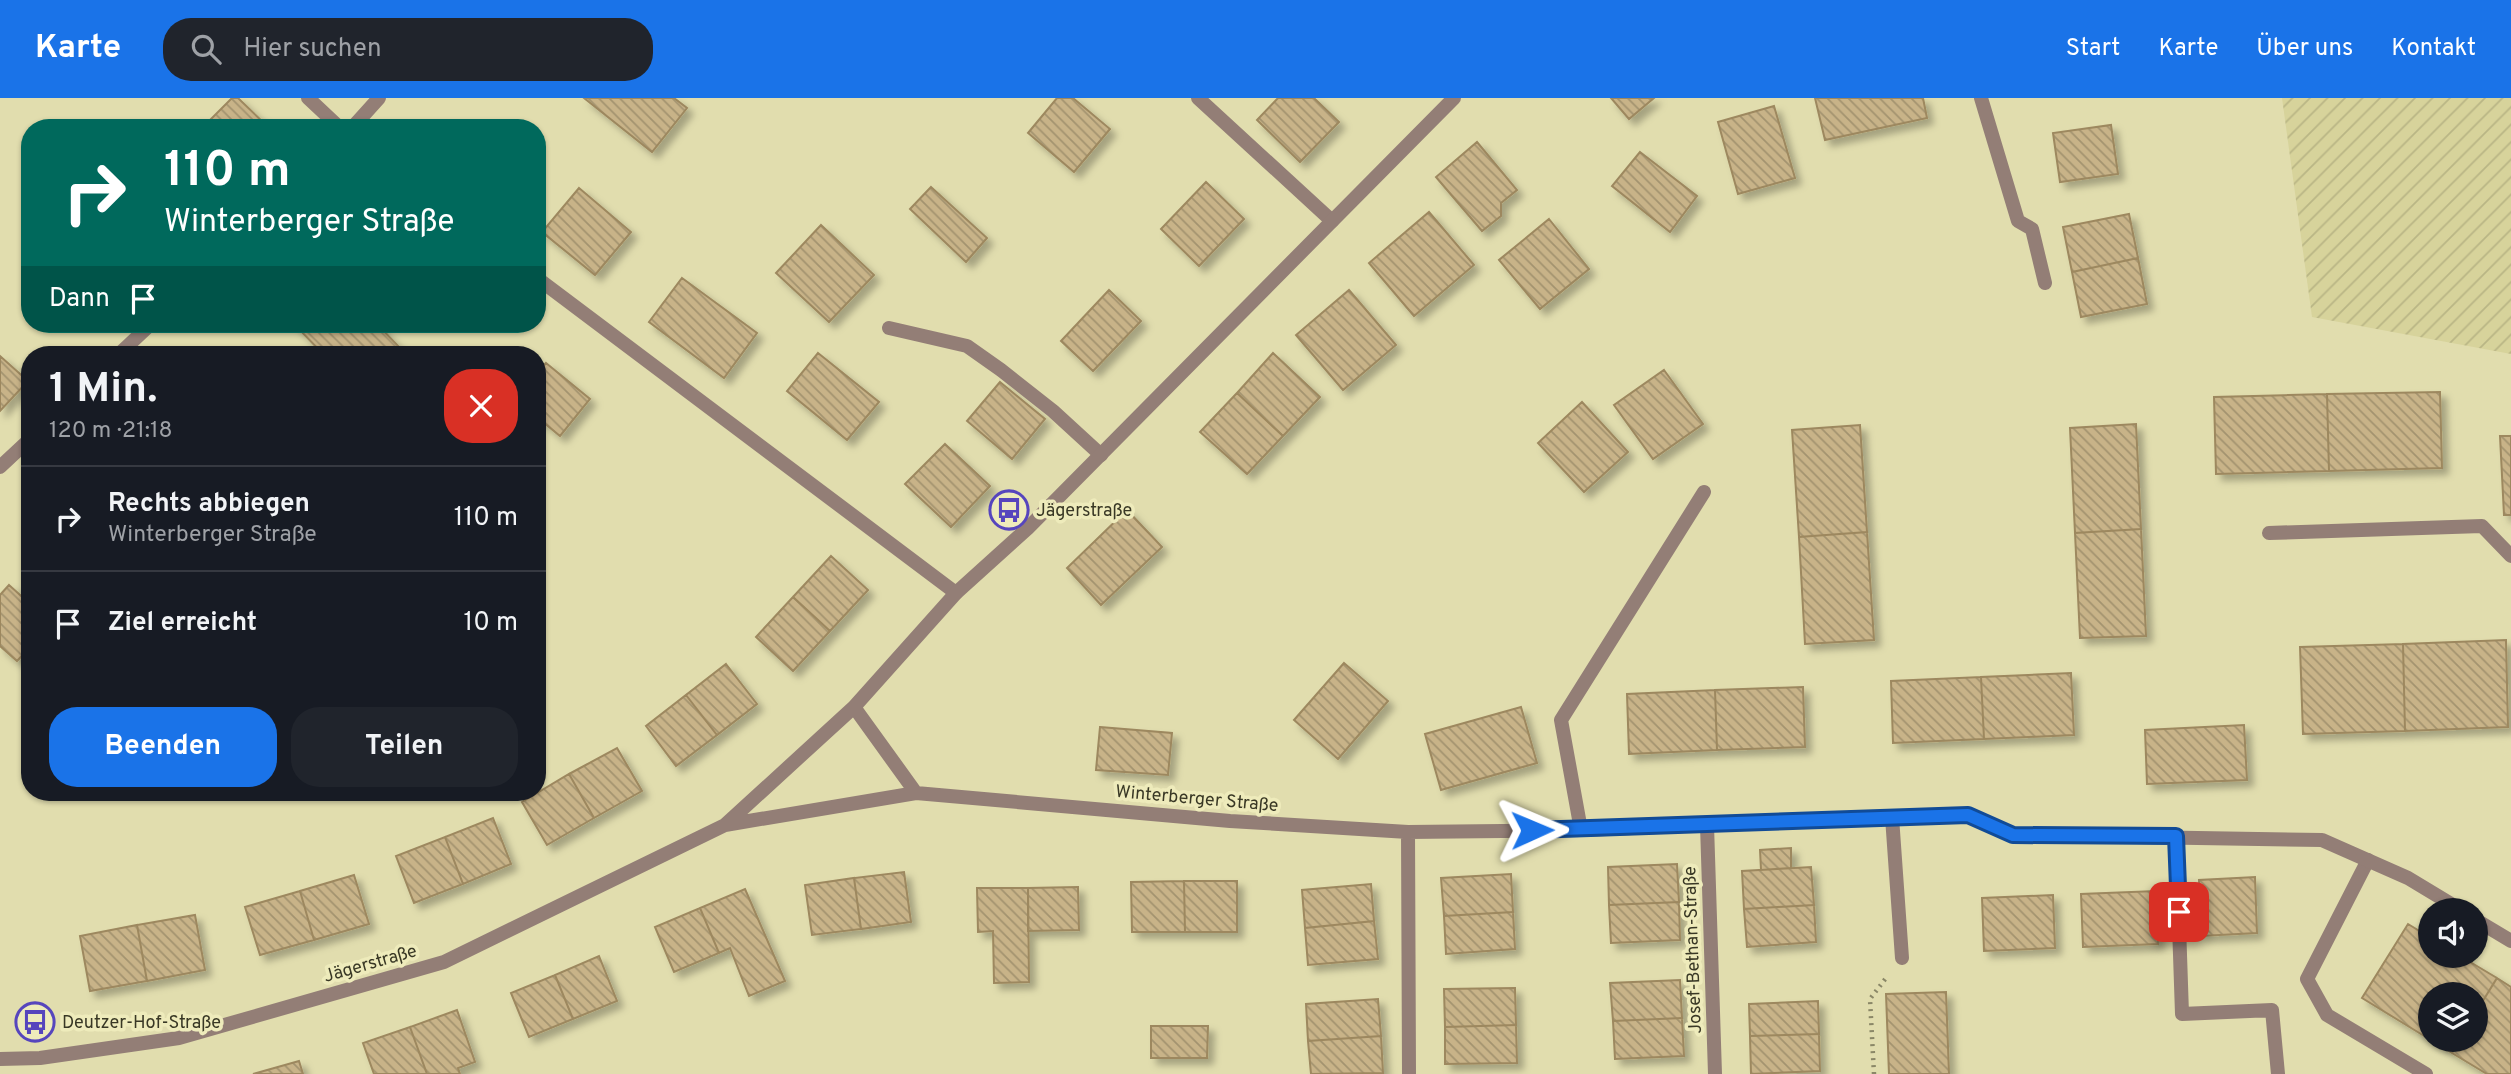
<!DOCTYPE html>
<html lang="de">
<meta charset="utf-8">
<style>
body{margin:0;font-family:Overpass,sans-serif;background:#20242c;color:#f1f3f6;height:100vh;display:flex;flex-direction:column;font-size:26px;white-space:nowrap}
*{box-sizing:border-box;margin:0}
p{font-size:23px;color:#9ea1a6}
.icon{flex:none;width:38px;height:38px;fill:none;stroke:currentColor;stroke-width:2;stroke-linecap:round;stroke-linejoin:round}
.map{position:relative;flex:1;overflow:hidden}
.sheet{position:absolute;left:21px;top:248px;width:525px;height:455px;display:flex;flex-direction:column;background:#171b24;border-radius:28px;box-shadow:0 2px 5px #0004}
.sheet>*{flex:none}
.hud{position:absolute;left:21px;top:21px;width:525px;height:214px;border-radius:28px;box-shadow:0 2px 5px #0004;background:#00695c;color:#fff;overflow:hidden}
.tools{position:absolute;left:2418px;top:800px;display:grid;gap:14px}
.tools a{display:grid;place-items:center;width:70px;height:70px;border-radius:50%;background:#171b24;box-shadow:0 2px 5px #0004;font-size:35px}
.pin{position:absolute;display:grid;place-items:center;width:60px;height:60px;color:#fff;margin:-30px;border-radius:14px;box-shadow:0 4px 10px #0006}
.me{position:absolute;width:77px;margin:-38px;rotate:89deg;stroke-linejoin:round;filter:drop-shadow(0 0 5px #0008)}
.turn{display:flex;align-items:center;gap:24px;height:147px;padding:0 28px;font-size:32px}
.turn .icon{width:91px;height:91px;stroke-width:2.5}
.turn b{display:block;font-size:49px;line-height:60px}
.then{display:flex;align-items:center;height:66px;padding:0 28px;background:#0003;gap:14px;font-size:26px}
.round{display:grid;place-items:center;flex:none;width:74px;height:74px;border-radius:28px;background:#20242c}
.summary{display:flex;align-items:center;justify-content:space-between;height:119px;padding:0 28px}
h1{font-size:42px;font-weight:700;line-height:52px}
.cta{display:flex;gap:14px;margin-top:auto;padding:14px 28px}
.cta a{flex:1;height:80px;border-radius:28px;background:#1a73e8;color:#fff;font-size:28px;font-weight:700;line-height:80px;text-align:center}
.cta a+a{background:#20242c;color:#f1f3f6}
ul{padding:0;list-style:none}
li{display:flex;align-items:center;gap:21px;height:105px;padding:0 28px;border-top:2px solid #363941}
li div{flex:1}
li b{display:block;font-size:26px}
li em{font-style:normal}
header{display:flex;align-items:center;gap:42px;box-sizing:border-box;height:98px;padding:0 35px;background:#1a73e8;color:#fff}
header strong{font-size:33px}
nav{display:flex;gap:38px;margin-inline-start:auto;font-size:24px}
.search{width:490px;height:63px;background:#20242c;display:flex;align-items:center;gap:18px;box-sizing:border-box;padding:0 24px;border-radius:28px;color:#9ea1a6;font-size:26px}
.map>svg:first-child{display:block}
.industrial{fill:url(#industrial-furrows)}
.building{fill:url(#building-back-hatch);stroke:#9d885f;stroke-width:2;filter:url(#shadow)}
.lines{fill:none;stroke-linecap:round;stroke-linejoin:round}
.path{stroke:#8a8767;stroke-width:4.5;stroke-dasharray:2 5;stroke-linecap:butt}
.lane{stroke:#937e76;stroke-width:14}
.street{stroke:#937e76;stroke-width:14}
.route-casing{stroke:#114b97;stroke-width:18}
.route{stroke:#1a73e8;stroke-width:12}
.labels{text-anchor:middle;stroke-width:7;stroke-linejoin:round;paint-order:stroke}
.poi-label{font-size:18px;fill:#393825;stroke:#eeebbb;text-anchor:start}
.street-label{font-size:18px;fill:#393825;stroke:#eeebbb}
</style>
<header>
<strong>Karte</strong>
<div class="search"><svg class="icon" aria-label="search" viewBox="0 0 24 24"><circle cx="10" cy="10" r="6"/><path d="M15 15l6 6"/></svg>Hier suchen</div>
<nav><a>Start</a><a>Karte</a><a>Über uns</a><a>Kontakt</a></nav>
</header>
<div class="map">
<svg width="2511" height="976" viewBox="0 0 2511 976">
<defs>
<pattern id="industrial-furrows" width="10" height="10" patternUnits="userSpaceOnUse" patternTransform="scale(1.75)"><rect width="10" height="10" fill="#d7d39b"/><path d="M-1 1l2-2M0 10L10 0M9 11l2-2" fill="none" stroke="#b9b685"/></pattern>
<pattern id="building-back-hatch" width="6" height="6" patternUnits="userSpaceOnUse" patternTransform="scale(1.75)"><rect width="6" height="6" fill="#c8b388"/><path d="M-1 5l2 2M0 0l6 6M5-1l2 2" fill="none" stroke="#a3936f"/></pattern>
<filter id="shadow"><feDropShadow dx="6" dy="6" stdDeviation="3.5" flood-color="#0004"/></filter>
</defs>
<rect width="100%" height="100%" fill="#e1ddae"/>
<path class="industrial" d="M2282 0H2511V256L2312 219Z"/>
<path class="building" d="M232 0H238L269 30H202Z
M584 0H674L687 10 652 54Z
M1057 0H1073L1110 31 1074 74 1028 35Z
M1278 0H1314L1339 24 1300 64 1257 22Z
M1611 0H1654L1629 21Z
M1815 0H1923L1927 20 1825 42Z
M1774 8 1795 80 1738 96 1718 24Z
M2111 27 2118 76 2060 84 2053 35Z
M1477 44 1517 92 1501 105V118L1482 133 1436 79Z
M1640 54 1697 98 1670 134 1612 88Z
M1206 84 1244 121 1199 168 1161 131Z
M931 89 987 140 966 164 910 111Z
M579 90 631 134 595 177 542 134Z
M1429 114 1474 167 1414 218 1369 165Z
M2129 116 2138 160 2072 174 2063 129Z
M1549 121 1589 171 1540 211 1499 162Z
M821 127 874 177 829 224 776 175Z
M2138 160 2147 206 2081 219 2072 174Z
M682 180 757 235 724 280 649 224Z
M1109 192 1141 223 1093 273 1061 243Z
M1349 192 1396 247 1343 292 1296 237Z
M294 226H377L401 251 394 257H324Z
M818 255 879 304 847 342 787 293Z
M1273 255 1320 299 1283 338 1237 295Z
M0 258 28 283 0 313Z
M546 265 590 301 560 338 537 319V275Z
M1664 272 1703 326 1653 361 1614 307Z
M1000 284 1045 321 1012 361 967 323Z
M2440 294 2442 370 2329 373 2327 296Z
M1237 295 1283 338 1247 376 1200 334Z
M2327 296 2329 373 2216 376 2214 299Z
M1582 304 1628 354 1584 394 1538 345Z
M2136 326 2141 431 2075 435 2070 330Z
M1860 327 1867 434 1799 439 1792 332Z
M2500 338H2511V417H2504Z
M945 346 990 388 951 429 905 386Z
M1127 412 1162 449 1101 507 1067 470Z
M2141 431 2146 538 2080 540 2075 435Z
M1867 434 1874 542 1805 546 1799 439Z
M831 458 868 492 830 533 793 499Z
M9 487 30 506V549L17 563 0 548V497Z
M793 499 830 533 793 573 756 539Z
M2506 542 2508 629 2405 633 2403 546Z
M2403 546 2405 633 2303 636 2300 549Z
M1344 565 1388 603 1338 661 1294 622Z
M726 566 757 606 717 637 686 597Z
M2071 575 2074 637 1984 641 1981 579Z
M1981 579 1984 641 1893 645 1891 583Z
M1803 589 1805 649 1717 652 1715 592Z
M1715 592 1717 652 1629 656 1627 596Z
M686 597 717 637 676 668 646 628Z
M1521 609 1537 665 1441 692 1425 636Z
M2244 627 2247 682 2147 686 2145 632Z
M1100 629 1172 635 1168 677 1096 672Z
M617 650 642 693 594 720 569 676Z
M569 676 594 720 547 747 522 704Z
M493 720 511 766 463 786 445 739Z
M445 739 463 786 414 805 396 758Z
M1791 750V770L1761 772 1760 752Z
M1677 766 1679 804 1609 807 1608 769Z
M1811 769 1814 807 1744 811 1742 773Z
M904 774 911 824 861 831 854 780Z
M1511 776 1513 814 1444 818 1441 780Z
M354 777 369 826 314 842 300 793Z
M2255 779 2257 835 2201 838 2199 782Z
M854 780 861 831 812 837 805 787Z
M1184 783 1185 834H1132L1131 784Z
M1184 783H1237V834H1185Z
M1371 786 1374 823 1305 830 1302 792Z
M1078 789 1079 832 1028 833V790Z
M977 790H1028L1029 884 994 885 993 833 978 834Z
M745 791 785 883 749 898 730 850 719 855 700 810Z
M300 793 314 842 260 857 245 809Z
M2156 793 2158 846 2083 849 2081 796Z
M2053 797 2055 850 1984 853 1982 800Z
M1679 804 1680 842 1611 845 1609 807Z
M1814 807 1816 844 1747 849 1744 811Z
M700 810 719 855 674 874 655 829Z
M1513 814 1515 851 1446 856 1444 818Z
M195 817 205 872 147 883 137 827Z
M1374 823 1378 861 1308 867 1305 830Z
M2408 826 2431 840V858H2460L2497 880 2476 914V896H2431V942H2460L2452 955 2362 900Z
M137 827 147 883 90 893 80 838Z
M599 858 617 903 573 921 555 877Z
M555 877 573 921 529 939 511 895Z
M2497 880 2511 889V976H2487L2452 955 2460 942H2476V914Z
M1680 882 1682 920 1613 923 1610 885Z
M1515 890 1516 927 1445 929 1444 891Z
M1946 894 1949 976H1889L1886 896Z
M1378 901 1381 938 1308 943 1306 906Z
M1818 903 1819 936 1750 938 1749 906Z
M457 912 475 964 458 970 460 976H427L410 929Z
M1682 920 1684 958 1615 961 1613 923Z
M1516 927 1517 965 1445 966V929Z
M1151 928H1208L1207 960H1151Z
M410 929 427 976H374L363 945Z
M1819 936 1820 973 1751 976 1750 938Z
M1381 938 1383 975 1311 976 1308 943Z
M299 963 303 976H253Z"/>
<g class="lines">
<path class="path" d="M1874 976 1870 901 1886 880"/>
<path class="lane" d="M308 0 340 30
M1198 0 1332 123
M1981 0 2018 123 2032 131 2045 185
M537 180 956 495
M889 230 967 248 1001 272 1053 313 1101 357
M2269 435 2482 428 2511 458
M1892 719 1902 860
M1581 732 1561 622 1704 394
M2176 738 2182 916 2272 912 2278 976
M2368 762 2307 881 2327 917 2426 976"/>
<path class="street" d="M352 30 379 0
M118 257 151 226
M0 369 30 341
M854 609 916 695 1230 723 1408 734 1581 732 1968 717 2013 737 2322 742 2408 780 2461 812
M725 727 916 695
M1707 727 1715 976
M1408 734 1409 976
M2476 822 2511 843
M0 961 40 960 179 940 444 864 725 727 854 609 956 495 1028 430 1454 0"/>
</g>
<g class="lines">
<g class="route-casing">
<path id="route" d="M1532 732 1968 717 2013 737 2176 738 2179 814"/>
</g>
<use href="#route" class="route"/>
</g>
<defs>
<g id="bus-ring" transform="scale(2.0125)"><circle r="9.5" fill="#eeebbb" stroke="#5645bd" stroke-width="1.5"/><path d="M-5-6H5V4H4V6H2V4H-2V6H-4V4H-5ZM-3.5-4V0h7V-4ZM-3.5 1.2v1.5H-2V1.2ZM2 1.2v1.5H3.5V1.2Z" fill="#5645bd"/></g>
</defs>
<g fill-rule="evenodd">
<use href="#bus-ring" x="1009" y="412"/>
<use href="#bus-ring" x="35" y="924"/>
</g>
<g class="labels">
<g class="poi-label">
<text x="1036" y="418">Jägerstraße</text>
<text x="62" y="930">Deutzer-Hof-Straße</text>
</g>
<g class="street-label">
<text transform="translate(1197 700) rotate(5)" y="6">Winterberger Straße</text>
<text transform="translate(1692 852) rotate(-92)" y="6">Josef-Bethan-Straße</text>
<text transform="translate(370 865) rotate(-16)" y="6">Jägerstraße</text>
</g>
</g>
</svg>
<div class="tools">
<a><svg class="icon" aria-label="sound" viewBox="0 0 24 24"><path d="M4 9h4l5-4v14l-5-4H4zM17 9q2 3 0 6"/></svg></a>
<a><svg class="icon" aria-label="layers" viewBox="0 0 24 24"><path d="M12 4l9 5-9 5-9-5zM3 14l9 5 9-5"/></svg></a>
</div>
<div class="pin" style="left:2179px;top:814px;background:#d93025"><svg class="icon" aria-label="arrive" viewBox="0 0 24 24"><path d="M6 21V4h12l-3 4 3 4H6"/></svg></div>
<svg class="me" style="left:1532px;top:732px" viewBox="-20 -20 40 40"><path d="M0-17L14 15 0 8-14 15z" fill="#1a73e8" stroke="#fff" stroke-width="4"/></svg>
<div class="hud">
<div class="turn"><svg class="icon" aria-label="right" viewBox="0 0 24 24"><path d="M7 20v-9h11M14 6l5 5-5 5"/></svg><div><b>110 m</b>Winterberger Straße</div></div>
<div class="then">Dann<svg class="icon" aria-label="arrive" viewBox="0 0 24 24"><path d="M6 21V4h12l-3 4 3 4H6"/></svg></div>
</div>
<section class="sheet">
<div class="summary"><div><h1>1 Min.</h1><p>120 m · 21:18</p></div><a class="round" style="background:#d93025;color:#fff"><svg class="icon" aria-label="close" viewBox="0 0 24 24"><path d="M6 6l12 12M18 6L6 18"/></svg></a></div>
<ul>
<li><svg class="icon" aria-label="right" viewBox="0 0 24 24"><path d="M7 20v-9h11M14 6l5 5-5 5"/></svg><div><b>Rechts abbiegen</b><p>Winterberger Straße</p></div><em>110 m</em></li>
<li><svg class="icon" aria-label="arrive" viewBox="0 0 24 24"><path d="M6 21V4h12l-3 4 3 4H6"/></svg><div><b>Ziel erreicht</b></div><em>10 m</em></li>
</ul>
<div class="cta"><a>Beenden</a><a>Teilen</a></div>
</section>
</div>
